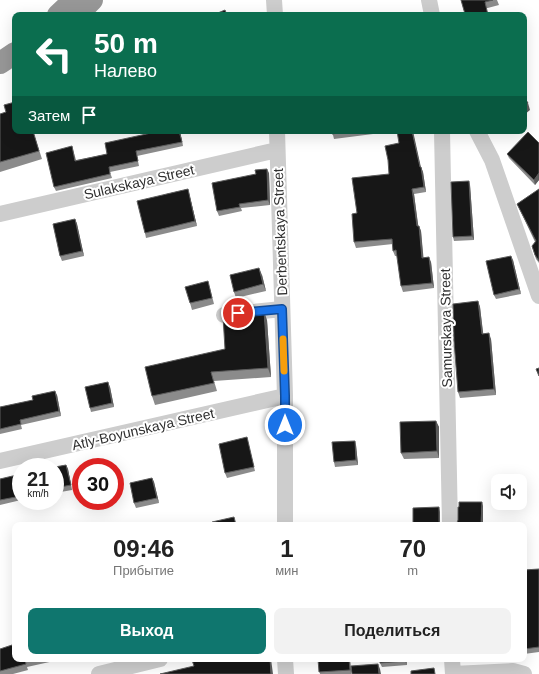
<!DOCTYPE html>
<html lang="ru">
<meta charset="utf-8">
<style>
body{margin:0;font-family:Helvetica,sans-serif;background:#f2f2f2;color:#222;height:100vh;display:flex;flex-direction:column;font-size:15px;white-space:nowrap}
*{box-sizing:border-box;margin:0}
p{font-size:13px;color:#767676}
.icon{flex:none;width:22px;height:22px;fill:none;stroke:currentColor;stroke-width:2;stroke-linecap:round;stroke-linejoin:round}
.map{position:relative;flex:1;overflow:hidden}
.panel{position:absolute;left:12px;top:522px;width:515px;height:140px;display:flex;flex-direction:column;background:#fff;border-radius:8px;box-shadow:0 4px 16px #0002}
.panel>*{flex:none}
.top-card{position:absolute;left:12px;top:12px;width:515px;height:122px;border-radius:8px;box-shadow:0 4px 16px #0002;background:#0b6e4f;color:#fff;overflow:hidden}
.fabs{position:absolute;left:491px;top:474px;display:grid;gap:8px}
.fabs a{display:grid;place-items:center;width:36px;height:36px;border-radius:8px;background:#fff;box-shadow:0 4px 16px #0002;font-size:20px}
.speed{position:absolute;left:12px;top:458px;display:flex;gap:8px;font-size:20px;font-weight:700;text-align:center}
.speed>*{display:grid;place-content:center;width:52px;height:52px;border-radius:50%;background:#fff;box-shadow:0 4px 16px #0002;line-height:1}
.speed small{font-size:10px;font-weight:400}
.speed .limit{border:6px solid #d22;background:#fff;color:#111}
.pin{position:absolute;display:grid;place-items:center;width:34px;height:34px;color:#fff;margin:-17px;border:2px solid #fff;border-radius:50%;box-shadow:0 1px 4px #0007}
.me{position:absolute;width:44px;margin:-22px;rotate:0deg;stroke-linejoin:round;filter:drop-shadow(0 0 3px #0008)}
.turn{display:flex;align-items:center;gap:14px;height:84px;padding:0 16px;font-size:18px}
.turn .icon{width:52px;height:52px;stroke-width:2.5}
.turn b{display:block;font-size:28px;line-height:34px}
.then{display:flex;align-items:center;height:38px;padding:0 16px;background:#0003;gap:8px;font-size:15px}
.eta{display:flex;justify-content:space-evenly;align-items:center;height:68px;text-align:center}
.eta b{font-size:24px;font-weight:800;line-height:28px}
.primary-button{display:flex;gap:8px;margin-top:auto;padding:8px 16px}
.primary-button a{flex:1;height:46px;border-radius:8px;background:#0f766e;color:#fff;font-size:16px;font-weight:800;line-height:46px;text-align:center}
.primary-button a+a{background:#f2f2f2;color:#222}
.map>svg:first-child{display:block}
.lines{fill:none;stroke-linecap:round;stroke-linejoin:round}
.street{stroke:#cdcdcd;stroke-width:16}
.highway{stroke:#979797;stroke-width:22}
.wall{fill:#8b8b8b}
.shaded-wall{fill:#5d5d5d}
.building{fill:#171717;stroke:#5d5d5d}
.route-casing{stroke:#114b97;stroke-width:10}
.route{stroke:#1a73e8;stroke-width:7}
.slow{stroke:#f59e0b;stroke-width:7}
.labels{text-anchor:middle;stroke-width:4;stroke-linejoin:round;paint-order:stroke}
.street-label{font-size:14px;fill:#303030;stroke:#fff}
</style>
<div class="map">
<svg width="539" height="674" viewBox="0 0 539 674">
<rect width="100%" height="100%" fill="#fff"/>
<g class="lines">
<path class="street" d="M274 0 275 15
M429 0 432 15
M277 131 285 396V525
M442 131 450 525
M477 131 492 160 539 296
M0 214 277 150
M224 315 282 309
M0 461 285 396
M285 659 286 674
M452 659 453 674
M99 674 160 659
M453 674 513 671 524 674"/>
<path class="highway" d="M58 15 74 0
M77 15 92 0
M0 63 15 53"/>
</g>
<path class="wall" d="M461 0H497L499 5 465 14Z
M0 114 33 131 42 159 0 172Z
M150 131H180L183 146 137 156 139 166 110 172 112 178 56 191 54 187 72 146 76 160 107 154 151 133Z
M205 131H215L206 133Z
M332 131H373V134L334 139Z
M399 143 420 167H421L423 172 426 192 414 194 418 226H419L421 231 423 257 431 262 434 288 403 292 401 286 397 256H395L393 251V244L356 248 354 242 357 213 389 174Z
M539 143V180L535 185 509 158 507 154Z
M269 173 270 205 241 208 242 211 219 216 217 211Z
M470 185 474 240 454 241 453 237Z
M188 189 189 193 197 226 146 238 145 233 166 194Z
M539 189V263L536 259 532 246 535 242 517 204Z
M75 219 77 224 84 256 62 261 60 256Z
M513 260 521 294 496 299 494 295Z
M262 275 266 291 236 298 234 292Z
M210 288 214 304 192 310 190 303Z
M478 301 480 307 483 334 491 339 496 395 460 398 458 392Z
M267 320 271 377 214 381 217 391 155 405 152 396 225 349Z
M110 387 114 407 91 412 90 408Z
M57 395 61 416 21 425 22 429 0 434V407Z
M436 421 439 427V458L404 459 401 453Z
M247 437 248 442 255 471 227 478 225 473Z
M356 445 358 465 335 467 334 462Z
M66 465 68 469 72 490 55 493V467Z
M21 474V500L0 505V479Z
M152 478 154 482 159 503 136 508 134 503Z
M539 569V652L524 654V570Z
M0 649 15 659H63L27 667 28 670 13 674H0Z
M318 659H350L351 674H320Z
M406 659 407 665 382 667 380 663Z"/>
<path class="shaded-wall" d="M528 103 530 110 524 115V106Z
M179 131H180L183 146 182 142Z
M412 131H413L422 172 420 167Z
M421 167 423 172 426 192 424 187Z
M267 169 269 173 270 205 268 200Z
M539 173V180L535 185 534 180Z
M469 181 470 185 474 240 472 236Z
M188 189 189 193 197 226 195 221Z
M412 189 414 194 419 231 417 226Z
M75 219 77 224 84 256 82 251Z
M419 226 421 231 424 263 422 258Z
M511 256 513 260 521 294 519 289Z
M429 257 431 262 434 288 432 283Z
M259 268 262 275 266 291 263 284Z
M478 301 480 307 484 340 482 334Z
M264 311 267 320 271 377 268 368Z
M489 333 491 339 496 395 494 389Z
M108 382 110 387 114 407 112 403Z
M55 391 57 395 61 416 59 411Z
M436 421 439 427V458L437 451Z
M355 441 356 445 358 465 356 460Z
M66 465 68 469 72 490 71 485Z
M152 478 154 482 159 503 157 498Z
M482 502 483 506V525H481Z
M439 507 440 512V525L439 521Z
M270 659H271L273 674H271Z
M349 659H350L351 674 350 670Z
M405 659H406L407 665 405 661Z
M378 664 380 669 381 674H379Z"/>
<path class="building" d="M461 0H493L485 2 488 15H463L465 14Z
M225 10 227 15H213Z
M524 97 528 103 524 106Z
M15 102V131H33L39 151 0 162V114L6 112 4 105Z
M150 131H179L182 142 136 151 138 161 109 167 110 174 54 187 46 153 72 146 75 161 107 154 105 143 151 133Z
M332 131H351L332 134Z
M397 131H412L420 167H421L424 187 412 189 417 226H419L422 258 429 257 432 283 401 286 396 250 393 251 392 239 354 242 352 214 357 213 352 178 389 174 388 160 385 146 399 143Z
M528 132 539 143V173L534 180 507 154Z
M267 169 268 200 239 204 240 207 217 211 212 183 256 174 255 170Z
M469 181 472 236 453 237 451 182Z
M188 189 195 221 145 233 137 201Z
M539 189V261L535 255 532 246 536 241 517 204Z
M75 219 82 251 60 256 53 224Z
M511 256 519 289 494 295 486 261Z
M259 268 263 284 234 292 230 275Z
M208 281 212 298 190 303 185 287Z
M478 301 482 334 489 333 494 389 458 392 454 341 453 304Z
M264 311 268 368 211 372 214 383 152 396 145 367 225 349 223 316Z
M539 368V376L536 369Z
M108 382 112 403 90 408 85 387Z
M55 391 59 411 20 420 21 424 0 429V407L33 400 32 396Z
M436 421 437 451 401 453 400 422Z
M247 437 254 467 225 473 219 444Z
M355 441 356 460 334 462 332 442Z
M66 465 71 485 55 488V467Z
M21 474V496L0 500V479Z
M152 478 157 498 134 503 130 483Z
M459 502H482L481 525H456L458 520V507H459Z
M439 507V521L440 525H413V508Z
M234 517 236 525H212V522Z
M539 569V647L524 649V570Z
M15 644V659H32L25 660 26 664 0 671V649Z
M196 659H270L271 674H160L194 666 192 660Z
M318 659H349L350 670 319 672Z
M380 659H405V661L380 663Z
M378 664 379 674H352L351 666Z
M434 668 435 674H411V671Z"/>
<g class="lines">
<g class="route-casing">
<path id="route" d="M238 313 282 309 285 396V425"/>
</g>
<use href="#route" class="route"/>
<path class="slow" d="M283 339 284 371"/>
</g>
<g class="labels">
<g class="street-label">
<text transform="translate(139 182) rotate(-13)" y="5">Sulakskaya Street</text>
<text transform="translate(280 232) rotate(-92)" y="5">Derbentskaya Street</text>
<text transform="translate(446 328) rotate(-91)" y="5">Samurskaya Street</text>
<text transform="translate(143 429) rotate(-13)" y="5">Atly-Boyunskaya Street</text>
</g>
</g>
</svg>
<div class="fabs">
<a><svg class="icon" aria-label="sound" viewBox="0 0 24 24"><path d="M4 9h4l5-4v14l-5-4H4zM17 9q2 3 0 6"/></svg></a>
</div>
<div class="speed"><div>21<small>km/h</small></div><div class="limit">30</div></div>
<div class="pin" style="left:238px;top:313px;background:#d93025"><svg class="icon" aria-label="arrive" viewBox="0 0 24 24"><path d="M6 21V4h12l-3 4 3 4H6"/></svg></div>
<svg class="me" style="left:285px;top:425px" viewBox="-20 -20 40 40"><circle r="17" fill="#1a73e8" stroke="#fff" stroke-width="3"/><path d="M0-11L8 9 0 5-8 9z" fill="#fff"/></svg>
<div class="top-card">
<div class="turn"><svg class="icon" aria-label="left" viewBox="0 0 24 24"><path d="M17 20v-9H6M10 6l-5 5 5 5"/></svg><div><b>50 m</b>Налево</div></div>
<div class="then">Затем<svg class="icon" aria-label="arrive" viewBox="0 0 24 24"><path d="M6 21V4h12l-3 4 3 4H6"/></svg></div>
</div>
<section class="panel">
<div class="eta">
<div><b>09:46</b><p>Прибытие</p></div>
<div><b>1</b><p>мин</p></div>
<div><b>70</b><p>m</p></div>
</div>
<div class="primary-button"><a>Выход</a><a>Поделиться</a></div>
</section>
</div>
